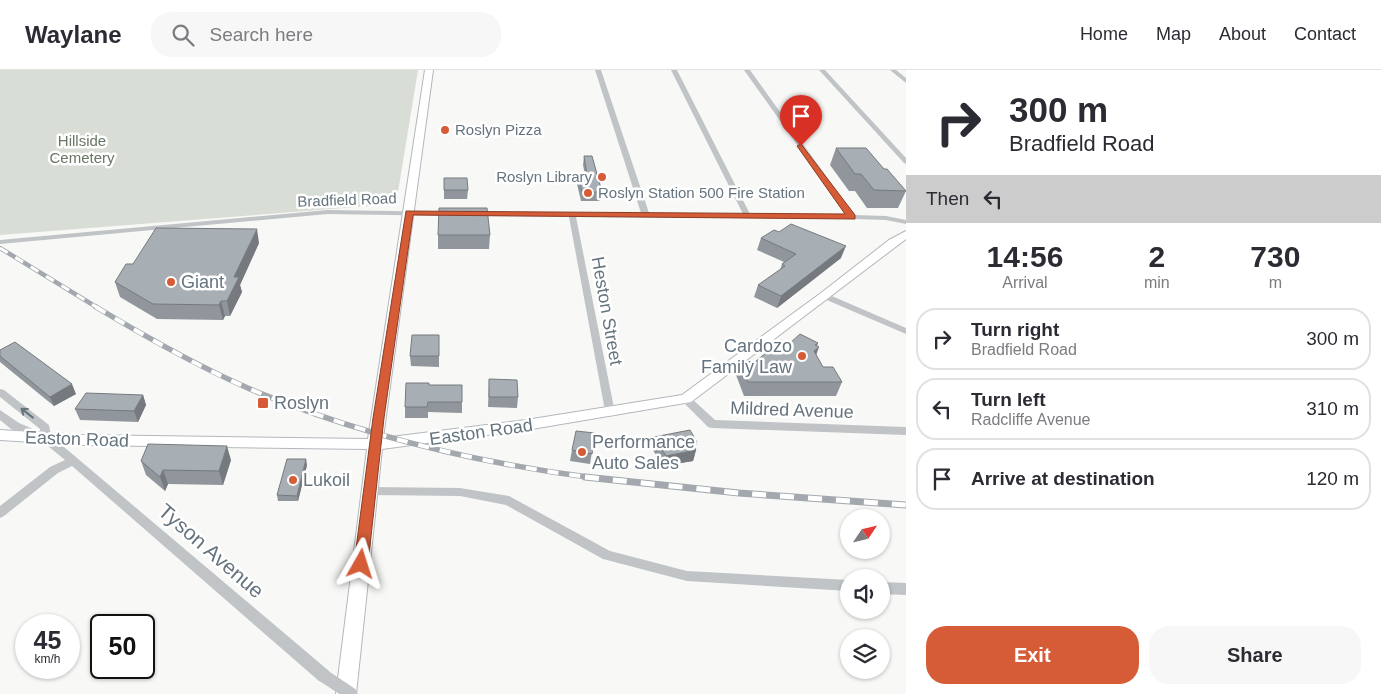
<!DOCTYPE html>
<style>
body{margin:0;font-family:Helvetica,sans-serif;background:#f7f7f7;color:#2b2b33;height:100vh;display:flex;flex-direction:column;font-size:19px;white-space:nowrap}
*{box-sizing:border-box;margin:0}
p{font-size:16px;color:#7c7c81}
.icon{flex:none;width:28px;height:28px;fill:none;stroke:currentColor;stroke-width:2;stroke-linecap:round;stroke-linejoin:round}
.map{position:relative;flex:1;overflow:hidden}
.drawer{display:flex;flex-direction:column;background:#fff;width:475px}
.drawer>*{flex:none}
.banner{background:#fff;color:#2b2b33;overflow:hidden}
.needle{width:32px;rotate:55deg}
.controls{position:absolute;left:840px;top:439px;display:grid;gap:10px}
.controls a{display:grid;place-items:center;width:50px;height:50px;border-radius:50%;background:#fff;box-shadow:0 1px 4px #0004;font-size:25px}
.speed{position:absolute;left:15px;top:544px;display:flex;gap:10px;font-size:25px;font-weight:700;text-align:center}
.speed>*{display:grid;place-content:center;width:65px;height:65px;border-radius:50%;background:#fff;box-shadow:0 1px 4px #0004;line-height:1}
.speed small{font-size:12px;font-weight:400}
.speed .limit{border:2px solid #111;border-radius:8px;background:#fff;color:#111}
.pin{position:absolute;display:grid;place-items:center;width:42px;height:42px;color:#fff;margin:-51px -21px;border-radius:50% 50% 50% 0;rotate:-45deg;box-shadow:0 0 5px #0007}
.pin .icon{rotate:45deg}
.me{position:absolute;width:55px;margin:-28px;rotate:6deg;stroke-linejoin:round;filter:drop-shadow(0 0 4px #0008)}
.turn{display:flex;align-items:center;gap:18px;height:105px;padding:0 20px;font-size:22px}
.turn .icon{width:65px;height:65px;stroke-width:2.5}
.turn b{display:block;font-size:35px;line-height:42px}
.then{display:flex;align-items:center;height:48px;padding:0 20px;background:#0003;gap:10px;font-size:19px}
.eta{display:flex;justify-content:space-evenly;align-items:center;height:85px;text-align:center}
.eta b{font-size:30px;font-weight:800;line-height:35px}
.cta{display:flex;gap:10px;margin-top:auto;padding:10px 20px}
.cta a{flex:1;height:58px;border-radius:20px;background:#d65c38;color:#fff;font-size:20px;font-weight:800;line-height:58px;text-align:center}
.cta a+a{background:#f7f7f7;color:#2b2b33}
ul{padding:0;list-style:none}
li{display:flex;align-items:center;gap:15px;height:62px;margin:0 10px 8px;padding:0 10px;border:2px solid #e1e1e2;border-radius:20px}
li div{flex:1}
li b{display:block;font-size:19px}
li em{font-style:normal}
header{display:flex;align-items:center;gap:30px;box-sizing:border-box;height:70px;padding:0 25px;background:#fff;border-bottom:1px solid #e1e1e2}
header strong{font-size:24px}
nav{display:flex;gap:28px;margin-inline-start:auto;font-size:18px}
.search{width:350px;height:45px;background:#f7f7f7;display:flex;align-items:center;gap:12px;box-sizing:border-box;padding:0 18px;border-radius:20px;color:#7c7c81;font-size:19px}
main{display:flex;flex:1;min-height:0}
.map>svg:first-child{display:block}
.green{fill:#d8ddd5}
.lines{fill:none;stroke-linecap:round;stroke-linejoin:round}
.secondary-casing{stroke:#b2b8bc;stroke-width:2}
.street{fill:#c0c4c7;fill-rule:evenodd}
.secondary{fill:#fff;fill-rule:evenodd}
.rail-far2-casing{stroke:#a2a8ad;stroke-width:4.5}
.rail-far1-casing{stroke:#a2a8ad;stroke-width:5.5}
.rail-casing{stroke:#a2a8ad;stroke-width:7}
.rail-far2{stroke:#fff;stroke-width:3;stroke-dasharray:9;stroke-linecap:butt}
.rail-far1{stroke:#fff;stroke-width:4;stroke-dasharray:11;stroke-linecap:butt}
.rail{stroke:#fff;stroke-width:5;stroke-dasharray:14;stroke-linecap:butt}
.street-bridge{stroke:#c0c4c7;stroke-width:13}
.wall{fill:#90969b}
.shaded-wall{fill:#767a7e}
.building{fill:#a8afb4;stroke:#767a7e}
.oneway{stroke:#66747e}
.route{fill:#d65c38;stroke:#8b3c24}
.poi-dot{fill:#d65c38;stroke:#fff;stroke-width:2}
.labels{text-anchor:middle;stroke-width:5;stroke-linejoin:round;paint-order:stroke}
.far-poi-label{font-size:15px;fill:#66747e;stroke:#fff;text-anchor:start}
.far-park-label{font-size:15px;fill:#677764;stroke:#fff}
.far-street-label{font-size:15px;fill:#66747e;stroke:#fff}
.poi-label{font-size:18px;fill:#66747e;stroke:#fff;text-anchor:start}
.street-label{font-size:18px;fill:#66747e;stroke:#fff}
.near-street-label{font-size:21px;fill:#66747e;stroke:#fff}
</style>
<header>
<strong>Waylane</strong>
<div class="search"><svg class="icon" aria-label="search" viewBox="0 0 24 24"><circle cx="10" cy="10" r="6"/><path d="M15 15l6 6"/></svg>Search here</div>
<nav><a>Home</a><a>Map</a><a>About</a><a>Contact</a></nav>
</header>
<main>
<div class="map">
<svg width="906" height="624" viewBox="0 0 906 624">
<rect width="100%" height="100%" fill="#f8f8f6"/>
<path class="green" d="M0 0H418L396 134 0 165Z"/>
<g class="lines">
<g class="secondary-casing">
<path id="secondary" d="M425 0H433L383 368 526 350 682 325 821 223 889 170 906 161V169L691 332 526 360 382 379 356 624H336L367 379 81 375 0 370V360L81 365 368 369Z"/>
</g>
<path class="street" d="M595 0H601L649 143 743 144 671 0H677L750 144 847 145 744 0H750L854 145 886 146 906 150V154L886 150 852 149 576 147 615 343 614 346H606L569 147 475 146 471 144 475 142 641 143Z
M819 0H825L906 88V94L904 93Z
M890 0H896L906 8V13Z
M328 140 453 142 457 144 453 146 328 144 0 174V170Z
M825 223 906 258V264L822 228 821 226Z
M0 319 4 320 49 355 51 366 329 601 331 606 329 611 324 613 319 611 72 396 58 403 4 446 0 448V436L50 397 65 390 42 371 11 359 0 350V340L19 353 40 362V359L0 327Z
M686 326 690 327 715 350 906 357V365L712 358 708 357 682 331 681 329Z
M370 417 460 418 509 426 610 481 687 501 849 510V521L687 511 603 489 506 435 460 426 370 425 366 424 364 421 366 418Z
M881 512 906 513V525L881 524Z"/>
<use href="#secondary" class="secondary"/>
<g class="rail-far2-casing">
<path id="rail-far2" d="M0 178 98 238"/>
</g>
<g class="rail-far1-casing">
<path id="rail-far1" d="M96 237C146 267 197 296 250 319 360 365 477 393 595 408"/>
</g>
<g class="rail-casing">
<path id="rail" d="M585 407 739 423 906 435"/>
</g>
<use href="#rail-far2" class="rail-far2"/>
<use href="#rail-far1" class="rail-far1"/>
<use href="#rail" class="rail"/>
<path class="street-bridge" d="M324 606 351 624"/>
</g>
<path class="wall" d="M836 78 884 99 906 121 898 138H867L855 121H849L830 95Z
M584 86 602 122 600 131H581L577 114 578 105H585L583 95Z
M444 108 468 120 467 129H444Z
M438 165H490L489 179H438Z
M761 168 841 188 777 238 754 227 758 215 780 200 782 194 784 192 757 180Z
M259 173 240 215 242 222 230 246H225L223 250 157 249 120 227 115 212 133 194Z
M789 274 817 276 816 285 823 297 842 312 836 326H744L736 305 740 291 755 292Z
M439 275V297L411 296 410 286Z
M0 280 76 324 54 336 0 292Z
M489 309 518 327 517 338 488 337Z
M429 315H462V343L428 342V348H405V337Z
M143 325 146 335 138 352 80 350 75 339Z
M595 363 590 394 570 391 572 380Z
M654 367 696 379V380L693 391 663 396 651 377Z
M231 390 223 415 168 414 165 421 146 405 141 391Z
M307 395 298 431H278L277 425Z"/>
<path class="shaded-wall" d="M257 159 259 173 240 215 242 222 230 246 227 231 234 207Z
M846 176 841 188 777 238 781 226Z
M221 231 225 246 223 250 219 235Z
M818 273 816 279 819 277 814 291 809 295 815 275Z
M72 314 76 324 54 336 50 327Z
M143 325 146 335 138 352 134 341Z
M697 372 695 380H696L693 391 663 396 666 386 692 373Z
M227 376 231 390 223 415 219 401Z
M306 389 307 395 298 431 297 426Z
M163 400 168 414 165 421 160 407Z"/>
<path class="building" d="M836 78H866L884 99H887L906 121 874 120 861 104H855Z
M584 86H592L602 122H582L578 105H587Z
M444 108H467L468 120H444Z
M439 138H487L490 165H438Z
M791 154 846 176 781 226 758 215 785 196 782 194 796 184 761 168 774 160 779 162Z
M156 158 257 159 234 207H239L227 231H221L219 235 153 234 115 212 126 194H133Z
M800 264 818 273 815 275 819 277 814 281 823 297H833L842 312H748L740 291 755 292 781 270 789 274Z
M412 265H439V286H410Z
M15 272 72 314 50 327 0 286V280Z
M489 309 517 310 518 327H489Z
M406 313H429V315H462V332H428L427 337H405Z
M86 323 143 325 134 341 75 339Z
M690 360 697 372 692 373 696 380 666 386 654 367Z
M576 361 595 363 592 384 572 380Z
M148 374 227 376 219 401 163 400 160 407 141 391Z
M287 389H306L297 426 277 425Z"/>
<defs><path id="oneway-shaft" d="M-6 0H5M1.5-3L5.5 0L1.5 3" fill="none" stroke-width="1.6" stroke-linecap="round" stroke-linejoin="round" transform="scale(1.25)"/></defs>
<use class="oneway" href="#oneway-shaft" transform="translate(27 343) rotate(-142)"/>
<path class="route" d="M801 74 855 145V149L413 145 384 348 368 494 366 498H356L354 494 373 348 406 141 845 144 797 76Z"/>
<g class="poi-dot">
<circle cx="445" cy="60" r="5"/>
<circle cx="602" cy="107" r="5"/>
<circle cx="588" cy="123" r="5"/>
<circle cx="171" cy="212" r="5"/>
<circle cx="802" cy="286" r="5"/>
<rect x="257" y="327" width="12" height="12" rx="2.5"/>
<circle cx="582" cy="382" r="5"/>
<circle cx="293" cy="410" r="5"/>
</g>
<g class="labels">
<g class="far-poi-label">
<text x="455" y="65">Roslyn Pizza</text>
<text x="592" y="112" text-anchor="end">Roslyn Library</text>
<text x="598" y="128">Roslyn Station 500 Fire Station</text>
</g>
<g class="far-park-label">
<text x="82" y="76">Hillside<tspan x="82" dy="17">Cemetery</tspan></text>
</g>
<g class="far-street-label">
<text transform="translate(347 130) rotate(-2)" y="5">Bradfield Road</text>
</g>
<g class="poi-label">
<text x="181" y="218">Giant</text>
<text x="792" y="282" text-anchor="end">Cardozo<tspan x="792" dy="21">Family Law</tspan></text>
<text x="274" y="339">Roslyn</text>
<text x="592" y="378">Performance<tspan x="592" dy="21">Auto Sales</tspan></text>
<text x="303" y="416">Lukoil</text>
</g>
<g class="street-label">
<text transform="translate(607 241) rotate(80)" y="6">Heston Street</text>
<text transform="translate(792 340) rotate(2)" y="6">Mildred Avenue</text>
<text transform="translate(481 362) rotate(-8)" y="6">Easton Road</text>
<text transform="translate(77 369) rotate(2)" y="6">Easton Road</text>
</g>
<g class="near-street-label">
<text transform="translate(211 481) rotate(41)" y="7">Tyson Avenue</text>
</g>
</g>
</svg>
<div class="controls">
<a><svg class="needle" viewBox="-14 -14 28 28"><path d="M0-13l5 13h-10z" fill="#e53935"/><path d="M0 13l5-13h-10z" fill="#7c7c81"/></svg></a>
<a><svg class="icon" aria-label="sound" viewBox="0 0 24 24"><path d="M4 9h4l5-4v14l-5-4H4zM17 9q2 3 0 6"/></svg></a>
<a><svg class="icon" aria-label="layers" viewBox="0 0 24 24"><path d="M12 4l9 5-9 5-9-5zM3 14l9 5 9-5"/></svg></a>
</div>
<div class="speed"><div>45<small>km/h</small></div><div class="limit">50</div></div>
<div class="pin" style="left:801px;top:76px;background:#d93025"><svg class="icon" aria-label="arrive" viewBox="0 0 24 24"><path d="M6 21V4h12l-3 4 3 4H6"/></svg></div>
<svg class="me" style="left:361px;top:494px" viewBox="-20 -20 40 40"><path d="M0-17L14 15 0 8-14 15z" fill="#d65c38" stroke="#fff" stroke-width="4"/></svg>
</div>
<section class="drawer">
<div class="banner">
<div class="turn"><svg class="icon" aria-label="right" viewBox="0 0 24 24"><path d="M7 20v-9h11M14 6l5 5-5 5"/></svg><div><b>300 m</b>Bradfield Road</div></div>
<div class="then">Then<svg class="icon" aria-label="left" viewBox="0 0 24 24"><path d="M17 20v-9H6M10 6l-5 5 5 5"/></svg></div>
</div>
<div class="eta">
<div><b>14:56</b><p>Arrival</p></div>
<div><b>2</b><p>min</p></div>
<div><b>730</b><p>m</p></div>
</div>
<ul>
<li><svg class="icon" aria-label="right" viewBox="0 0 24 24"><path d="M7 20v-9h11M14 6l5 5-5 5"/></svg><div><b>Turn right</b><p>Bradfield Road</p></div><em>300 m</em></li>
<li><svg class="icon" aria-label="left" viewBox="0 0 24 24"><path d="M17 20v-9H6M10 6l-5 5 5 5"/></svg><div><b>Turn left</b><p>Radcliffe Avenue</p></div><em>310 m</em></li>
<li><svg class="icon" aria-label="arrive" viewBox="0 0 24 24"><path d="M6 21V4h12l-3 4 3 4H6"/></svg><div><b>Arrive at destination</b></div><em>120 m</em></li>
</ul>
<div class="cta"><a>Exit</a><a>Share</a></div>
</section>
</main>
